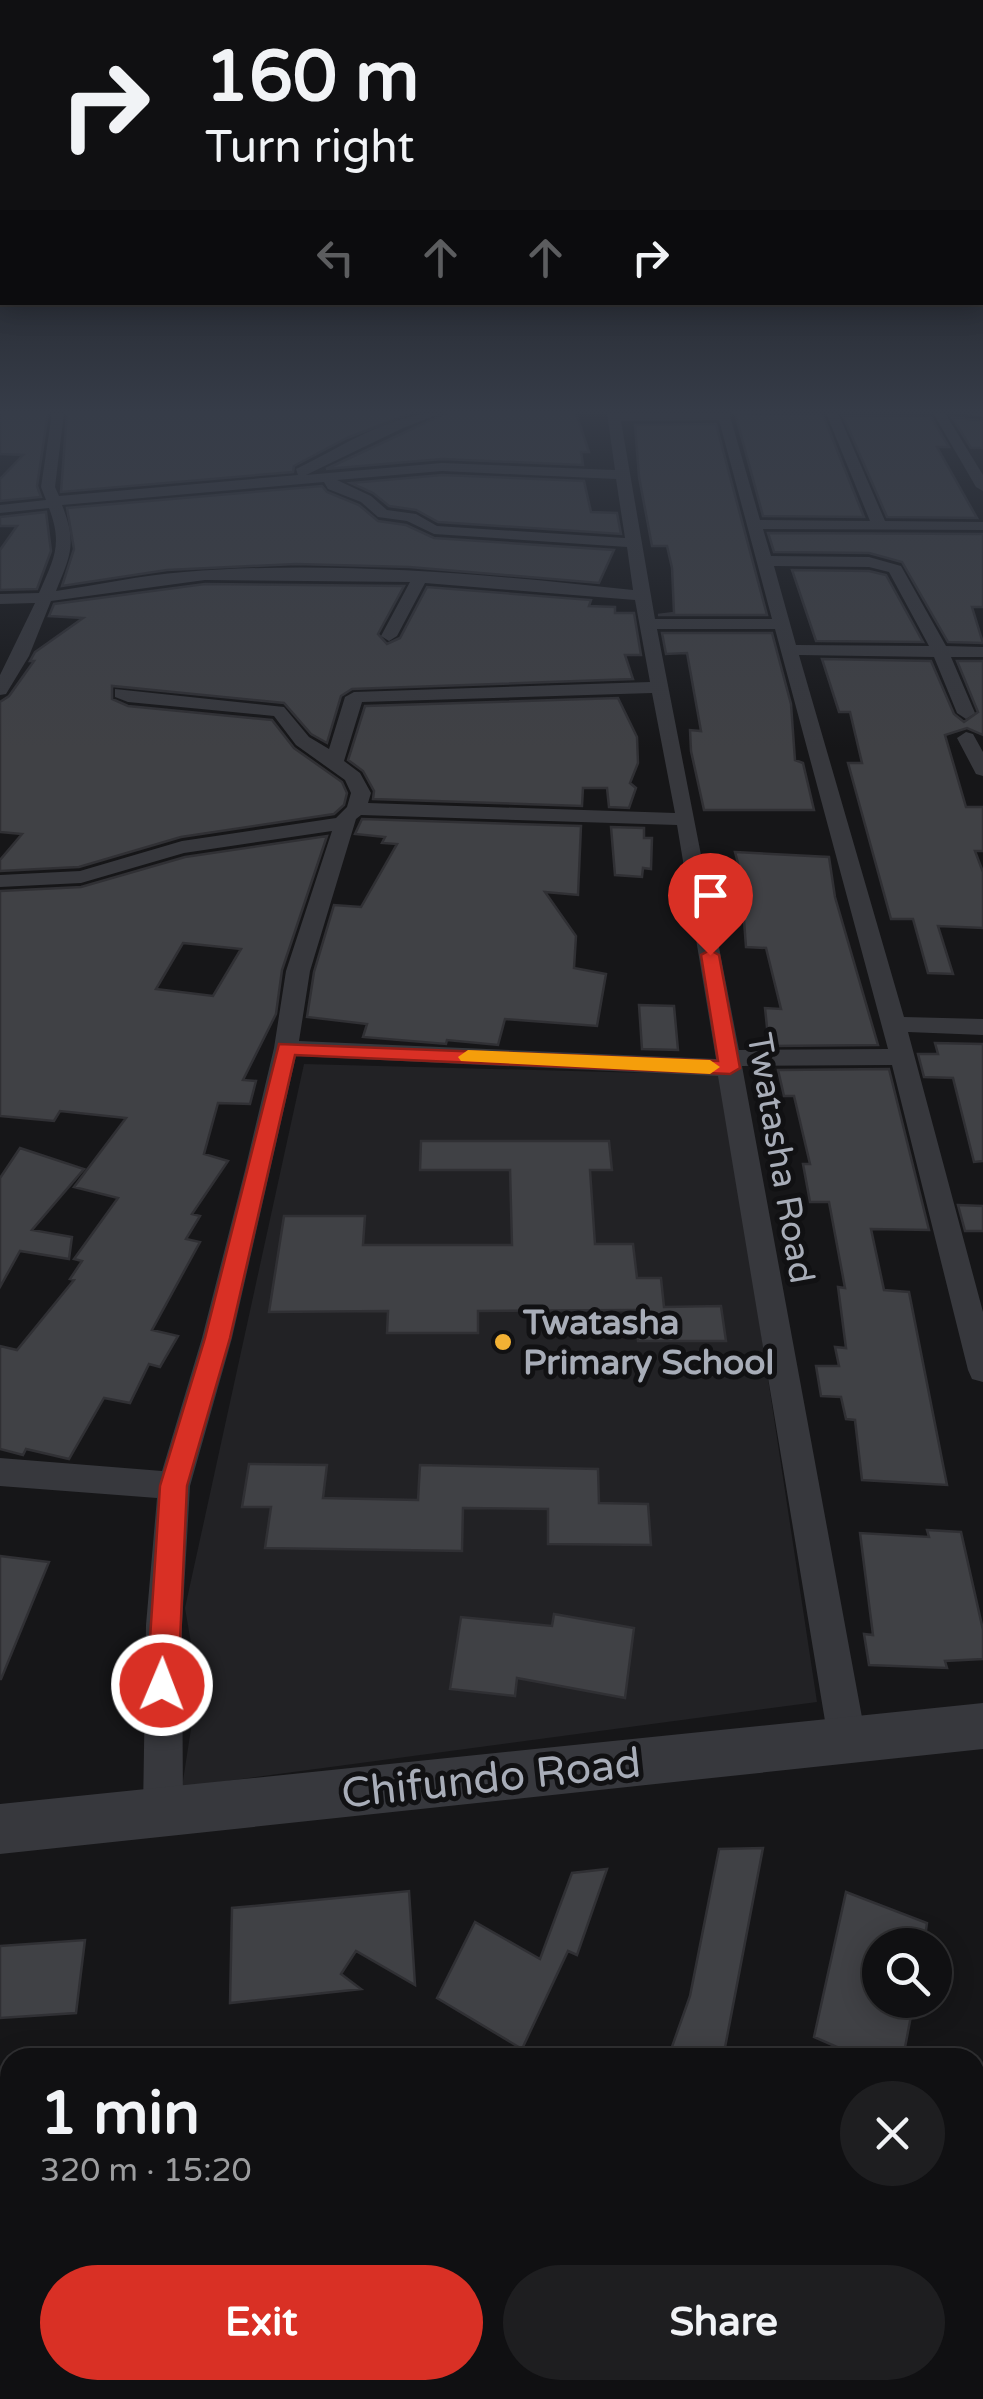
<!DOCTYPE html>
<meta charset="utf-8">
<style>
body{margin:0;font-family:"Varela Round",sans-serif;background:#1e1e20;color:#f1f3f6;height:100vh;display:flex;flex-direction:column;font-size:38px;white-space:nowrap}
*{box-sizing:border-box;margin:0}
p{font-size:32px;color:#9c9d9f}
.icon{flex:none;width:55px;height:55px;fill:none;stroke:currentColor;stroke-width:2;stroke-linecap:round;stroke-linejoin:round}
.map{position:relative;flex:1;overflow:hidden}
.side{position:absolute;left:0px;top:2048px;width:985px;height:352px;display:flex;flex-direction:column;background:#101012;border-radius:30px 30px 0 0;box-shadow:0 5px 25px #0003,0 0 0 2px #303032}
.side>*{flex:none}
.top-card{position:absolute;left:0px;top:0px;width:985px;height:305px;box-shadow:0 5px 25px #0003,0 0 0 2px #303032;background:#101012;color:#f1f3f6;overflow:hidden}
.controls{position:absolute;left:862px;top:1928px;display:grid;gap:20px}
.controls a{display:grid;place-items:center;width:90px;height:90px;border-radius:50%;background:#101012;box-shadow:0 5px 25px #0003,0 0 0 2px #303032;font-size:50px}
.pin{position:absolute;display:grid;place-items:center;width:85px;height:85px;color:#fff;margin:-102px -42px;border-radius:50% 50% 50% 0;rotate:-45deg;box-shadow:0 0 10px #0007}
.pin .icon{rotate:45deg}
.me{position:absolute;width:110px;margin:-55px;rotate:1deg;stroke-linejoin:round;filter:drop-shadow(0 0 8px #0008)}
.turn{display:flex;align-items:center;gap:35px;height:210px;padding:0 40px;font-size:45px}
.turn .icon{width:130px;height:130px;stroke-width:2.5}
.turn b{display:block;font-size:70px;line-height:85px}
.lanes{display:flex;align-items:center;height:95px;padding:0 40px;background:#0003;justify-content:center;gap:50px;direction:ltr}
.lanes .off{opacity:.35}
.round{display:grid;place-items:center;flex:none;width:105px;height:105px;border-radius:52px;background:#1e1e20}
.headline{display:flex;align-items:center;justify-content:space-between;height:170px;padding:0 40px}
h1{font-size:60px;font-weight:700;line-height:75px}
.primary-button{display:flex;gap:20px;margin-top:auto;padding:20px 40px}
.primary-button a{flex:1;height:115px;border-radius:60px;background:#d93025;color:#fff;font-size:40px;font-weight:700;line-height:115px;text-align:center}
.primary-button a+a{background:#1e1e20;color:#f1f3f6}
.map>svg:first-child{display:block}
.built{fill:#222225}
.building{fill:#404145;stroke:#303034;stroke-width:2.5;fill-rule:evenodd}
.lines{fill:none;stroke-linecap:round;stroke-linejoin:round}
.minor{fill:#37383d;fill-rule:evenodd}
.tertiary{fill:#37383d;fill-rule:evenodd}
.route{fill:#d93025;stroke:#8d1f18;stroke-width:2.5}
.slow{fill:#f59e0b}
.poi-dot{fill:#f2b134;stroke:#111113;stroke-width:4}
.labels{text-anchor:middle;stroke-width:10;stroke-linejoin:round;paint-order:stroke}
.street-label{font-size:35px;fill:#a8adb8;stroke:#111113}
.poi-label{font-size:35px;font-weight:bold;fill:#a8adb8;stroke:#111113;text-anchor:start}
.near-street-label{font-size:42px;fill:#a8adb8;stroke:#111113}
</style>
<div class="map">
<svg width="983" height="2399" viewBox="0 0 983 2399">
<rect width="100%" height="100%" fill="#161618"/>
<path class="built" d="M304 1064 722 1075 817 1702 182 1787 198 1684 185 1608Z"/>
<path class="building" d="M0 413H48L37 486 41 497 0 501V479L23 455 0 454Z
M67 413H412L347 438 294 466 293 472 61 492Z
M446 413H576L589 452H581L583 465 442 459 326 469Z
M735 413 823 415 864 517 763 516Z
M843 416 931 417 949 447H937L977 518 887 517Z
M952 417 983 421V448H971Z
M716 424 767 615H658L674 613 672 568 667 546H652L639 477 635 425Z
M442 475 584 481 591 512 617 513 621 534 438 522 416 510 389 506 373 493 351 483Z
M322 486 327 492 359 505 378 521 406 525 434 538 614 550 599 583 409 567 296 564 167 570 62 586 74 549 67 508Z
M46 512 51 551 37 589 0 590V550L17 526H0V517Z
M768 533 983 534V607H972L983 643 948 642 902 562 869 553 774 552Z
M792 570 869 571 886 575 923 642 816 641Z
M205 584 404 586 378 634 387 644 400 638 427 587 591 600 589 606 615 607V613H634L641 655H625L633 679 352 689 341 696 327 743 311 734 284 703 112 686V699L128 706 272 720 294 748 342 782 347 793 344 805 334 814 181 837 79 867 0 871V860L22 834 0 832V702L9 696 34 661H30L35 652 83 618 49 616 54 604Z
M662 633H772L791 704 795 760 803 763 814 810H704L691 751 690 730 701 731 687 653 666 654Z
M822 659 931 661 954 714 964 722 978 712 957 661H983V735L967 728 945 735 966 807H983V851H975L983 872V928L938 926 953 974 928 973 913 919H891L848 763H862L850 712H839Z
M618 698 637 737 638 763 630 783 636 788 629 808 609 807 607 788H583L582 806 373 799 374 791 363 771 348 760 365 706Z
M362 819 581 826 578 895 545 892 576 936 574 968 606 974 597 1026 505 1019 498 1045 447 1040 446 1044 363 1037 367 1024 307 1017 314 972 334 905 361 907 397 844 382 843 385 837 355 834Z
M611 827 644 828V838H652L651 869 643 868 642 877 615 875Z
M327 836 282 970 276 1014 243 1080 256 1081 250 1104 218 1103 204 1154 228 1161 192 1214 200 1216 186 1239 200 1242 152 1330 178 1336 160 1367 149 1364 130 1403 104 1398 69 1459 26 1449 23 1455 0 1449V1346L17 1350 74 1280 70 1279 82 1261 74 1259 118 1198 74 1187 126 1118 60 1111 54 1121 0 1116V891L81 887 185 857ZM183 943 241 949 213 996 156 989Z
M735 852 829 857 835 897 878 1045 773 1046 768 1037 765 1008 781 1009 766 948 746 947 742 893H746Z
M639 1005 674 1006 678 1050 642 1049Z
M935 1043 983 1044V1161L974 1162 953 1078 924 1077 918 1054H938Z
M889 1069 929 1230 871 1229 884 1290 909 1292 947 1485 862 1480 855 1420 846 1419 841 1397 821 1396 816 1366H839L835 1347 846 1348 838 1287 845 1288 829 1202H810L803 1164H810L794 1096H784L778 1070Z
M421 1141H609L612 1170H590L595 1244H633L637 1278H661L664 1307 721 1306 726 1341H638L635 1310 478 1311V1333H387L388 1311 269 1312 284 1216H365L363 1245H512L510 1170H420Z
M20 1148 84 1169 32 1230 72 1237 69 1259 20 1251 0 1287V1178Z
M958 1205 983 1206V1231H965Z
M249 1464 327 1465 323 1498 418 1500 420 1465 598 1469 599 1503 648 1504 651 1545 548 1544V1509L463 1508 462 1551 265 1548 271 1507H242Z
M927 1530 961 1532 983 1630V1659L945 1661 947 1668 869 1665 864 1634 873 1635 860 1533 929 1537Z
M0 1556 49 1562 1 1679H0Z
M554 1614 634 1628 625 1698 517 1678 515 1696 450 1689 461 1617 552 1626Z
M763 1848 723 2058H668L690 1996 719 1849Z
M607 1869 577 1955 568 1951 522 2049 437 1998 475 1922 540 1959 572 1873Z
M409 1891 415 1985 356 1951 341 1974 361 1989 230 2003 232 1908Z
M846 1892 927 1923 924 1945H880V2000H914L903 2058H862L814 2037Z
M85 1940 76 2013 0 2018V1946Z"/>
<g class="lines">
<path class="minor" d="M52 413H64L55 487 59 496 298 475 296 469C340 448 393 411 442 413L403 428 306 475 442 463 615 470 607 413H729L760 520 870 521 826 413H838L885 521 983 522V530L763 529 771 556 869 557 901 566 946 646 983 647V657H951L975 713 966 719 957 713 934 657 799 655 904 1017 983 1019V1035L908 1032 983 1312V1382L972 1379 968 1370 892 1065 742 1066 866 1739 860 1752 847 1757 834 1752 828 1739 718 1076 296 1056 232 1338 190 1486 182 1625 183 1811 177 1825 163 1831 149 1825 143 1811 146 1625 157 1498 0 1486V1458L162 1471 202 1338 245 1170 274 1048 286 971 332 831 184 853 81 883 0 887V875L80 871 182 841 336 818 347 807 351 793 345 780 296 745 274 716 128 702 115 697V689L284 707 309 737 329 749 345 697 354 692 650 682 635 600 425 583 397 636 389 641 381 636 410 582 205 580 51 601 29 656 6 694 0 695V675L35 603 0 604V594L39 593C54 558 63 545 49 508L0 513V505L46 500 41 487ZM719 420 772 619H655L621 421ZM442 471 616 479 625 538 437 526 416 514 387 510 371 496 337 480ZM324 482 328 489 361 502 378 517 407 521 434 534 627 547 633 590C486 574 332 560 184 572 141 575 98 585 56 591 71 554 77 543 62 505ZM774 566 869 567 889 572 929 646 796 645ZM657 629H775L888 1049 739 1050ZM652 693 675 813 368 803 371 793 360 773 344 761 362 702ZM361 815 677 825 716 1059 299 1041 310 971 356 819Z
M933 413H945L983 475V491L976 487Z
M961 413H983V417Z
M966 732 973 734 983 752V776L976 774 957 738Z"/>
<path class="tertiary" d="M983 1703V1749L0 1854V1804Z"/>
</g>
<linearGradient id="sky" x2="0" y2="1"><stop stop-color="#0c0c0d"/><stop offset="0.55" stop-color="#363c48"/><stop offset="1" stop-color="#363c48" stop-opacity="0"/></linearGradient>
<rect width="983" height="748" fill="url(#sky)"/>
<path class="route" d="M710 950 719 955 740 1068 730 1074 295 1055 230 1338 187 1486 178 1685 173 1695 162 1699 152 1695 147 1685 160 1486 205 1338 279 1044 718 1061 701 955Z"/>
<path class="slow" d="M468 1050 710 1060 720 1067 710 1074 461 1061 458 1057Z"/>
<circle class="poi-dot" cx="503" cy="1342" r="10"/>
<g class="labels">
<g class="street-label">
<text transform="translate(781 1158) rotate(80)" y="12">Twatasha Road</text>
</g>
<g class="poi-label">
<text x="523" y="1334">Twatasha<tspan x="523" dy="40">Primary School</tspan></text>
</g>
<g class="near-street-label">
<text transform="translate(491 1777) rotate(-6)" y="15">Chifundo Road</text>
</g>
</g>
</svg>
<div class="controls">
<a><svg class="icon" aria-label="search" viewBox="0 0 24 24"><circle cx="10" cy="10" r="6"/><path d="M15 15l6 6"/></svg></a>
</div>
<div class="pin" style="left:710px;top:955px;background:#d93025"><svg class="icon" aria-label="arrive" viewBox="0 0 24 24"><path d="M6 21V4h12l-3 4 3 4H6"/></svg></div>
<svg class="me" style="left:162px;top:1685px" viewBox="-20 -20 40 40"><circle r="17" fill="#d93025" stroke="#fff" stroke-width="3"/><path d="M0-11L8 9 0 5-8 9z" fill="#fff"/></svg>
<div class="top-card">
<div class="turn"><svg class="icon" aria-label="right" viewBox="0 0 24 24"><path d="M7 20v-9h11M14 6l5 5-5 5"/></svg><div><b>160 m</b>Turn right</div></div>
<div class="lanes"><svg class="icon off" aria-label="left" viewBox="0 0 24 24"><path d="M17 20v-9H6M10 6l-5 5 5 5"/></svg><svg class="icon off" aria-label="ahead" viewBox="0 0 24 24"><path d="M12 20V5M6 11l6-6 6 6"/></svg><svg class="icon off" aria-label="ahead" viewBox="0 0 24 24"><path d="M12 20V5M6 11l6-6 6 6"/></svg><svg class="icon" aria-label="right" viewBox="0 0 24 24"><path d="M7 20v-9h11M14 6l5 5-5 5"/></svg></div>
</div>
<section class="side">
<div class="headline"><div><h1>1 min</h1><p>320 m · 15:20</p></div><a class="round"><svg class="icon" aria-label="close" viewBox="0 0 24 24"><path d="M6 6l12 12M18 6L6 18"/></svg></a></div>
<div class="primary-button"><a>Exit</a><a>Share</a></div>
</section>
</div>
